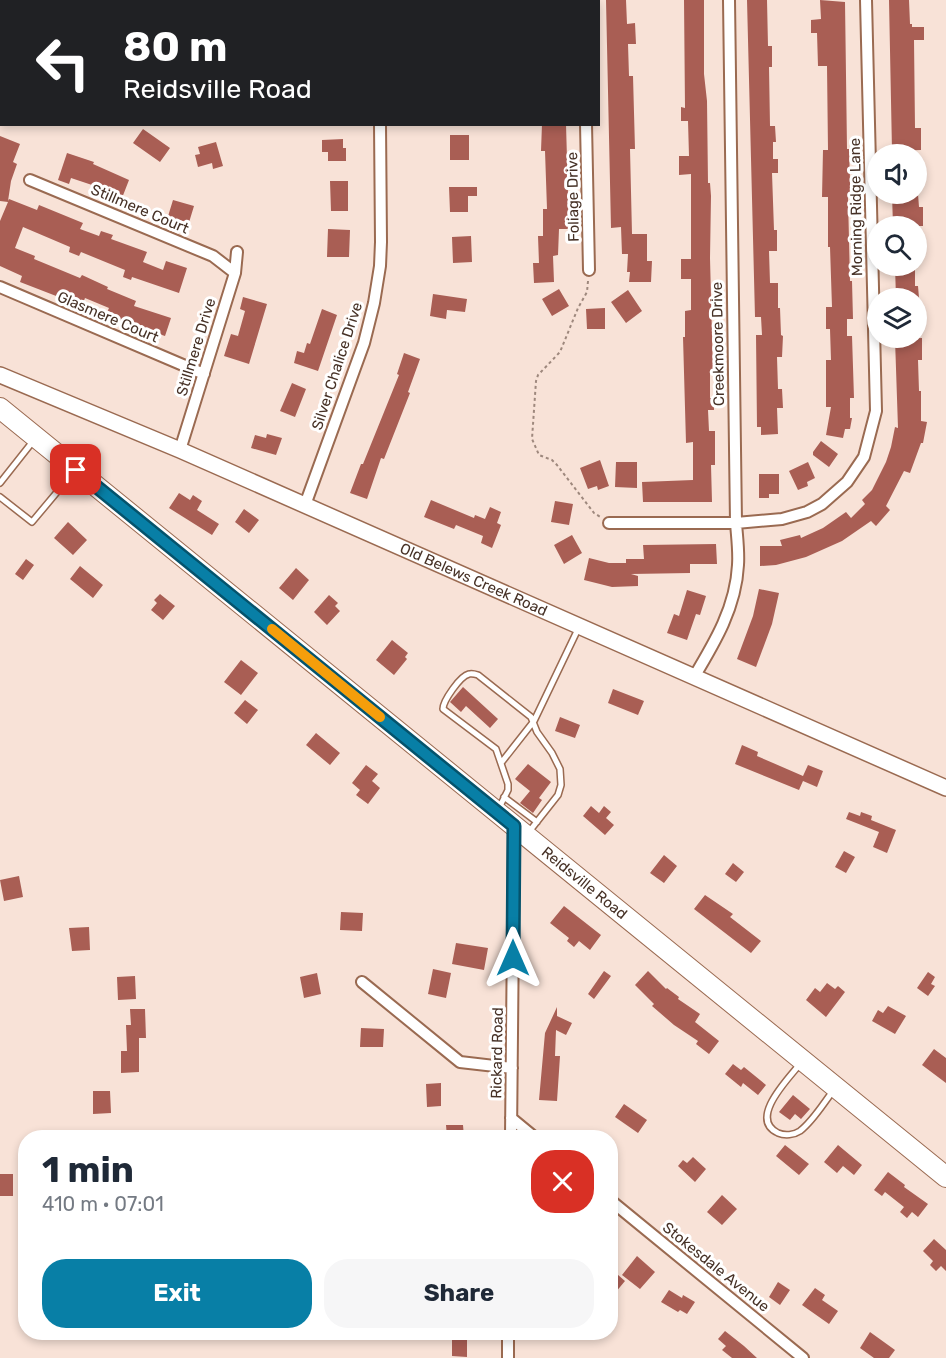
<!DOCTYPE html>
<meta charset="utf-8">
<style>
body{margin:0;font-family:Rubik,sans-serif;background:#f6f6f7;color:#1f2937;height:100vh;display:flex;flex-direction:column;font-size:22px;white-space:nowrap}
*{box-sizing:border-box;margin:0}
p{font-size:20px;color:#747a83}
.icon{flex:none;width:33px;height:33px;fill:none;stroke:currentColor;stroke-width:2;stroke-linecap:round;stroke-linejoin:round}
.map{position:relative;flex:1;overflow:hidden}
.sheet{position:absolute;left:18px;top:1130px;width:600px;height:210px;display:flex;flex-direction:column;background:#fff;border-radius:24px;box-shadow:0 3px 9px #0003}
.sheet>*{flex:none}
.guide{position:absolute;left:0px;top:0px;width:600px;height:126px;box-shadow:0 3px 9px #0003;background:#202124;color:#fff;overflow:hidden}
.tools{position:absolute;left:867px;top:144px;display:grid;gap:12px}
.tools a{display:grid;place-items:center;width:60px;height:60px;border-radius:50%;background:#fff;box-shadow:0 3px 9px #0003;font-size:30px}
.pin{position:absolute;display:grid;place-items:center;width:51px;height:51px;color:#fff;margin:-26px;border-radius:12px;box-shadow:0 3px 9px #0006}
.me{position:absolute;width:66px;margin:-33px;rotate:0deg;stroke-linejoin:round;filter:drop-shadow(0 0 4px #0008)}
.turn{display:flex;align-items:center;gap:21px;height:126px;padding:0 24px;font-size:27px}
.turn .icon{width:78px;height:78px;stroke-width:2.5}
.turn b{display:block;font-size:42px;line-height:51px}
.round{display:grid;place-items:center;flex:none;width:63px;height:63px;border-radius:24px;background:#f6f6f7}
.overview{display:flex;align-items:center;justify-content:space-between;height:102px;padding:0 24px}
h1{font-size:36px;font-weight:700;line-height:45px}
.button{display:flex;gap:12px;margin-top:auto;padding:12px 24px}
.button a{flex:1;height:69px;border-radius:24px;background:#087fa6;color:#fff;font-size:24px;font-weight:700;line-height:69px;text-align:center}
.button a+a{background:#f6f6f7;color:#1f2937}
.map>svg:first-child{display:block}
.building{fill:#a95e54}
.lines{fill:none;stroke-linecap:round;stroke-linejoin:round}
.lane-casing{stroke:#9a6a51;stroke-width:8}
.street-casing{stroke:#9a6a51;stroke-width:14}
.secondary-casing{stroke:#9a6a51;stroke-width:18}
.highway-casing{stroke:#9a6a51;stroke-width:22}
.path{stroke:#9e887d;stroke-width:2;stroke-dasharray:3 3;stroke-linecap:butt}
.lane{stroke:#fff;stroke-width:5}
.street{stroke:#fff;stroke-width:10}
.secondary{stroke:#fff;stroke-width:15}
.highway{stroke:#fff;stroke-width:20}
.route-casing{stroke:#05536c;stroke-width:15}
.route{stroke:#087fa6;stroke-width:10}
.slow{stroke:#f59e0b;stroke-width:10}
.labels{text-anchor:middle;stroke-width:6;stroke-linejoin:round;paint-order:stroke}
.street-label{font-size:15px;fill:#463126;stroke:#fff}
</style>
<div class="map">
<svg width="946" height="1358" viewBox="0 0 946 1358">
<rect width="100%" height="100%" fill="#f8e2d7"/>
<path class="building" d="M606 0H626L627 24 635 23 636 44H628L629 76H633L635 149H630L632 234H647V261H652L651 282H629L630 272H627L628 254H622L621 227 611 228Z
M684 0H704V74L707 101 708 183H710L711 196 710 258 713 374H710V398H714V410H708L709 431H715V465H711L712 502H643L642 482 693 480V442L686 443 683 337H685V311L691 310V279H681V259H691V174L679 175V156H689L688 121H681V107L685 108Z
M747 0H767L768 46H772V67H769L770 126H775L776 142H773V159H778V173H772L774 230H777V251H769L770 283H778V308H780L781 335 783 336 782 357H777L778 389H782L783 408H777L778 434 761 435V427H757L756 335H762L761 317H755Z
M820 0 845 2 847 149H849L850 180V198H848L850 281H852L853 319H847V336H852L854 398H850V418H852L850 429H845L843 438 826 435 831 407H826V360H831L830 329H826V307H832L830 247H828V197H822L823 150H828L827 66H818L817 33H811V20L821 19Z
M889 0H909L910 24H912V27H924V40H914L915 128H921V150L892 151Z
M542 124H566L569 229H559L558 255 553 256 554 282 534 283 533 263H539L538 236H543V209H547L545 151H541Z
M143 129 170 148 160 162 133 143Z
M450 135H469V160H450Z
M0 136 20 144 13 162 17 164 11 181 8 201 9 199 37 210 39 205 83 223 80 229 99 236 101 231 113 235 111 239 147 252 143 262 163 270 166 261 187 268 179 293 132 277 131 280 123 277 125 270 81 252 79 256 69 252 70 247 23 227 15 248 35 256 34 259 80 278 82 275 108 287 107 289 136 301 134 306 171 318 165 336 147 330 146 334 135 331 105 317 109 308 85 298 82 306 20 282 22 276 0 266V221L8 202 0 201Z
M343 139V148H346V161H328V152H322V140Z
M216 142 223 166 213 169 212 163 198 167 195 155 200 154 198 147Z
M67 153 94 162 93 164 129 180 122 198 106 191 103 199 92 195 95 186 71 178 69 184 58 180Z
M330 181H348V211H331Z
M449 187H477V196H468V212H450Z
M892 194H918L919 207H923V226H893Z
M173 200 194 206 187 229 176 226 175 229 165 226Z
M328 229 350 230 349 257H327Z
M471 236 472 262 453 263 452 237Z
M895 266H915V286H918L919 298H896Z
M559 289 569 306 552 316 542 299Z
M628 290 642 311 626 323 611 302Z
M433 294 467 299 465 312 447 310 446 319 430 316Z
M243 297 267 304 249 364 224 356 231 334 238 336 245 311 240 309Z
M605 308V329H587L586 309Z
M322 309 337 315 318 371 294 363 297 351 304 353 307 343 310 344Z
M922 338V360H918L919 391H921V421L927 422 923 443H921L910 473 904 471 886 506 890 510 876 526 871 521 842 541 806 557 776 565 760 566V546H782L780 540 800 535 801 538 823 528 846 512 851 518 865 504 862 500 872 490 886 462 891 447 895 427 898 428 895 339Z
M404 353 420 359 408 392 410 393 384 459 381 458 367 499 350 493 361 464H363L399 375 397 374Z
M292 383 306 389 295 417 280 411Z
M267 434 282 438 276 455 251 448 255 435 266 438Z
M821 441 838 454 829 467 813 455V452Z
M600 460 609 486 598 490 597 486 588 489 580 468Z
M616 462H637V488L615 487Z
M808 462 815 478 807 482 808 486 798 490 789 471Z
M759 474H779V494H769V498H759Z
M179 493 190 500 193 495 202 501 197 510 219 524 212 535 169 508Z
M431 500 474 518 475 515 485 519 490 507 501 512 497 523 501 525 492 548 481 543 483 536 456 525 454 529 424 517Z
M555 501 573 504 569 525 551 522Z
M244 509 259 520 249 533 235 522Z
M68 522 87 540 73 555 54 538Z
M572 535 582 553 564 564 554 545Z
M716 544 717 564H690V573L631 574 638 576V586L612 587 584 580 589 558 609 563H626V559H644L643 545Z
M26 559 34 565 23 580 15 574Z
M80 566 103 585 93 598 70 579Z
M296 568 309 580 293 600 279 588Z
M759 589 779 593 772 624 756 667 737 659 753 616Z
M687 590 706 596 700 615 696 614 687 640 667 633 674 614 679 616Z
M160 594 175 606 163 620 151 610 157 603 154 600Z
M329 595 338 603 335 606 340 611 327 625 314 612Z
M392 640 408 653 405 657 407 659 394 675 376 660Z
M241 660 258 673 241 695 224 682Z
M463 687 498 719 490 728 466 706 461 712 450 702Z
M613 689 644 701 638 715 608 703Z
M245 700 258 710 247 724 234 713Z
M560 717 580 725 575 738 555 731Z
M316 733 340 753 330 765 306 745Z
M742 745 758 752 757 756 803 776 808 765 823 771 817 787 803 781 799 790 735 764Z
M528 764 551 782 539 798 542 800 533 813 520 803 530 791 515 779Z
M366 765 378 774 372 781 380 788 368 804 356 795 360 790 352 783Z
M591 806 599 813 604 806 611 812 606 818 614 825 605 835 583 816Z
M849 812 860 816 861 812 872 816 871 820 896 830 887 853 873 847 879 832 846 819Z
M844 851 855 857 846 873 835 867Z
M664 855 677 866 664 883 650 873Z
M733 863 744 872 736 882 725 874Z
M19 876 23 897 4 901 0 880Z
M705 895 733 914 730 917 761 941 751 953 694 909Z
M564 906 601 935 590 950 579 941 574 947 567 941 569 938 550 923Z
M341 912 363 913 362 931 340 930Z
M89 927 90 950 72 951 69 928Z
M456 943 488 948 484 970 452 964Z
M433 969 451 973 446 998 428 994Z
M604 971 611 976 594 999 588 994Z
M648 971 666 989 667 988 679 997 678 999 700 1014 695 1022 719 1041 709 1054 696 1044 698 1041 674 1025 652 1006 654 1004 635 985Z
M928 972 935 977 931 984 935 986 928 996 917 988Z
M317 973 321 994 304 998 300 977Z
M135 976 136 999 118 1000 117 977Z
M827 983 835 989 838 986 845 992 826 1017 806 1000 815 988 820 992Z
M888 1006 906 1016 895 1034 872 1021 878 1010 883 1013Z
M557 1007V1016L572 1023 566 1035 556 1030 555 1056H560L557 1101 539 1100 545 1033Z
M130 1009H145L146 1038H139V1072L121 1073V1051H127L126 1025H131Z
M361 1028 384 1029 383 1047H360Z
M934 1049 946 1058V1083L922 1065Z
M733 1064 741 1070 744 1067 766 1085 758 1095 743 1083 741 1087 725 1074Z
M441 1083V1106L427 1107 426 1084Z
M93 1091H110L111 1113 93 1114Z
M793 1095 810 1109 801 1119 795 1114 790 1120 779 1112Z
M624 1104 647 1120 638 1133 615 1117Z
M446 1125H463L464 1137H447Z
M785 1145 809 1164 799 1175 776 1156Z
M838 1145 862 1165 854 1175 843 1166 837 1173 824 1162Z
M693 1157 706 1169 695 1182 678 1166 683 1160 687 1163Z
M888 1172 905 1185 904 1187 928 1204 918 1217 912 1212 907 1218 900 1212 904 1207 885 1192 882 1196 874 1190Z
M0 1174H13V1196H0Z
M722 1195 737 1209 722 1225 707 1212Z
M934 1239 946 1250V1271L941 1266 936 1271 930 1265 933 1261 923 1251Z
M637 1256 655 1272 640 1289 622 1275Z
M610 1268 625 1281 615 1293 610 1289Z
M778 1282 790 1290 780 1305 769 1297Z
M815 1288 825 1295 822 1300 838 1311 829 1324 802 1305Z
M669 1290 682 1298 683 1295 695 1302 687 1314 680 1310 678 1312 661 1302Z
M725 1331 744 1346 757 1358H732L722 1350 726 1346 718 1339Z
M452 1332H467V1357L452 1356Z
M870 1332 895 1350 889 1358H874L860 1348Z"/>
<g class="lines">
<g class="lane-casing">
<path id="lane" d="M0 483 34 440
M0 497 32 522 73 473
M501 763 534 721 579 627
M504 797 537 822
M499 808 508 790V784L496 749 443 709C443 701 460 676 469 674 472 673 475 674 478 675L531 717 537 732 552 753 560 769 561 785 558 795 528 833
M800 1064C788 1079 748 1119 778 1133 785 1136 794 1135 800 1131 813 1121 823 1104 833 1091"/>
</g>
<g class="street-casing">
<path id="street" d="M176 0V2
M378 0V2
M584 0V2
M586 124 589 270
M30 180 213 256 235 273
M0 287 204 374
M180 450 235 273 237 252
M305 505 364 343 374 303 380 266 381 242 380 124
M609 523H736L782 519 807 512 822 504 847 482 864 457 876 411 866 0
M694 677C715 642 736 607 738 565 739 551 737 537 736 523L729 0
M362 982 460 1062 512 1068
M511 1118 534 1137
M511 1137 514 826
M610 1200 803 1358
M508 1358V1332"/>
</g>
<g class="secondary-casing">
<g id="secondary">
<path id="s1" d="M0 375 180 450 946 788"/>
</g>
</g>
<g class="highway-casing">
<g id="highway">
<path id="s2" d="M0 408 946 1177"/>
</g>
</g>
<path class="path" d="M588 281 587 292 578 308 560 352 538 375 536 381 532 439 539 455 552 460 557 465 594 513 602 518"/>
<use href="#lane" class="lane"/>
<use href="#street" class="street"/>
<use href="#secondary" class="secondary"/>
<use href="#highway" class="highway"/>
</g>
<g class="lines">
<g class="route-casing">
<path id="route" d="M76 470 514 826 513 958"/>
</g>
<use href="#route" class="route"/>
<path class="slow" d="M272 629 380 717"/>
</g>
<g class="labels">
<g class="street-label">
<text transform="translate(573 197) rotate(-91)" y="5">Foliage Drive</text>
<text transform="translate(856 207) rotate(-91)" y="5">Morning Ridge Lane</text>
<text transform="translate(140 209) rotate(23)" y="5">Stillmere Court</text>
<text transform="translate(108 317) rotate(23)" y="5">Glasmere Court</text>
<text transform="translate(718 344) rotate(-91)" y="5">Creekmoore Drive</text>
<text transform="translate(196 347) rotate(-73)" y="5">Stillmere Drive</text>
<text transform="translate(337 366) rotate(-72)" y="5">Silver Chalice Drive</text>
<text dy="5" stroke="none"><textPath href="#s1" startOffset="516">Old Belews Creek Road</textPath></text>
<text dy="5" stroke="none"><textPath href="#s2" startOffset="753">Reidsville Road</textPath></text>
<text transform="translate(497 1053) rotate(-89)" y="5">Rickard Road</text>
<text transform="translate(716 1267) rotate(39)" y="5">Stokesdale Avenue</text>
</g>
</g>
</svg>
<div class="tools">
<a><svg class="icon" aria-label="sound" viewBox="0 0 24 24"><path d="M4 9h4l5-4v14l-5-4H4zM17 9q2 3 0 6"/></svg></a>
<a><svg class="icon" aria-label="search" viewBox="0 0 24 24"><circle cx="10" cy="10" r="6"/><path d="M15 15l6 6"/></svg></a>
<a><svg class="icon" aria-label="layers" viewBox="0 0 24 24"><path d="M12 4l9 5-9 5-9-5zM3 14l9 5 9-5"/></svg></a>
</div>
<div class="pin" style="left:76px;top:470px;background:#d93025"><svg class="icon" aria-label="arrive" viewBox="0 0 24 24"><path d="M6 21V4h12l-3 4 3 4H6"/></svg></div>
<svg class="me" style="left:513px;top:958px" viewBox="-20 -20 40 40"><path d="M0-17L14 15 0 8-14 15z" fill="#087fa6" stroke="#fff" stroke-width="4"/></svg>
<div class="guide">
<div class="turn"><svg class="icon" aria-label="left" viewBox="0 0 24 24"><path d="M17 20v-9H6M10 6l-5 5 5 5"/></svg><div><b>80 m</b>Reidsville Road</div></div>
</div>
<section class="sheet">
<div class="overview"><div><h1>1 min</h1><p>410 m · 07:01</p></div><a class="round" style="background:#d93025;color:#fff"><svg class="icon" aria-label="close" viewBox="0 0 24 24"><path d="M6 6l12 12M18 6L6 18"/></svg></a></div>
<div class="button"><a>Exit</a><a>Share</a></div>
</section>
</div>
